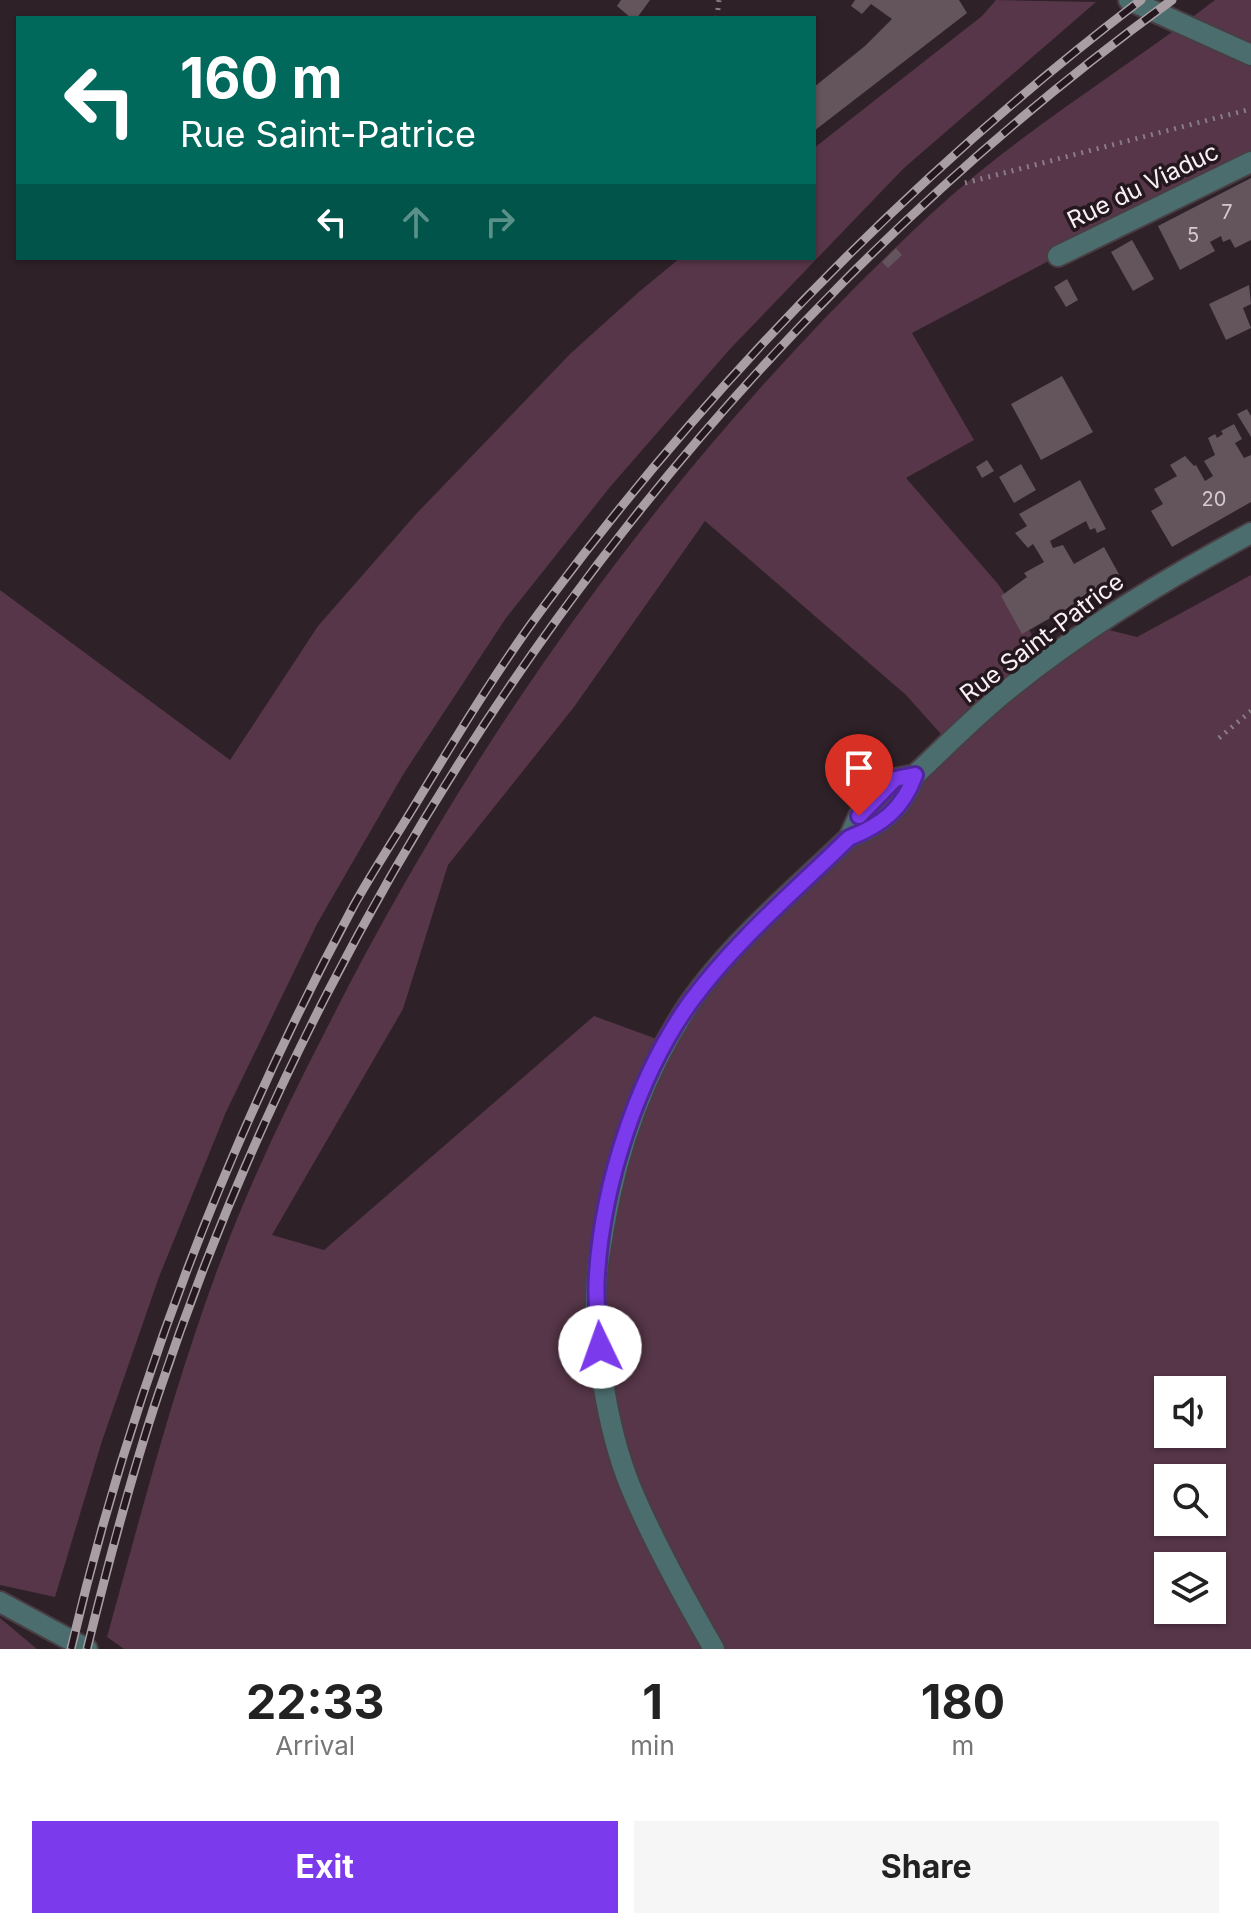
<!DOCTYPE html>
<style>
body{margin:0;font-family:Inter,sans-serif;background:#f6f6f6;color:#222;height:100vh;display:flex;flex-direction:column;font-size:30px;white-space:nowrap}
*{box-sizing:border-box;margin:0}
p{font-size:26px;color:#767676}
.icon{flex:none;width:44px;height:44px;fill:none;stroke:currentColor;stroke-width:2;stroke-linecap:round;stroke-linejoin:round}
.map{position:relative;height:1649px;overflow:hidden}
.panel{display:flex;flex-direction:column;background:#fff;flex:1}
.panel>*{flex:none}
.top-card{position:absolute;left:16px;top:16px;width:800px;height:244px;border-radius:0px;box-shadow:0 2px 6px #0004;background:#00695c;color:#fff;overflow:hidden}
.tools{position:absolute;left:1154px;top:1376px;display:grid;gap:16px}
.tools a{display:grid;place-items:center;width:72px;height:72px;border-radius:0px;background:#fff;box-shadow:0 2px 6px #0004;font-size:40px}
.pin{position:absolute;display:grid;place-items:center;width:68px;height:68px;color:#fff;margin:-82px -34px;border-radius:50% 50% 50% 0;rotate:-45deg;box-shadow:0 0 8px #0007}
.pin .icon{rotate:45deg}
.me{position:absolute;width:88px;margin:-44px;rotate:357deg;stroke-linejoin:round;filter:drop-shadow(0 0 6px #0008)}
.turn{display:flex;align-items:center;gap:28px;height:168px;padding:0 32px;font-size:36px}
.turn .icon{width:104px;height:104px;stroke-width:2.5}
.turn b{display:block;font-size:56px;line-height:68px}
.lanes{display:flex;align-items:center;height:76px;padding:0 32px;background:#0003;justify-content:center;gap:40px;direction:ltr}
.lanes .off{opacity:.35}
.eta{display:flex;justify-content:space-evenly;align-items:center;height:136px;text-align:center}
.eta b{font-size:48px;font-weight:700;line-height:56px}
.primary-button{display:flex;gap:16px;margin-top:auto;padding:16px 32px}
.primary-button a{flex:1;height:92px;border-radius:0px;background:#7c3aed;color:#fff;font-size:32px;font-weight:700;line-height:92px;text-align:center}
.primary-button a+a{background:#f6f6f6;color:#222}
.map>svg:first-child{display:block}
.green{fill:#563648;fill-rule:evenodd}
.building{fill:#64545c}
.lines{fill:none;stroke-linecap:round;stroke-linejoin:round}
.minor-casing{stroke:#4a3e45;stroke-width:24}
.path{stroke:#887d83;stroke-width:5;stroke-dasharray:2 6;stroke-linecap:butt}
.minor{stroke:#4c6d6e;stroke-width:20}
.rail-casing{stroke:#a89ea4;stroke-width:9}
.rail{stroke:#24181e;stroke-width:6;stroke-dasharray:18;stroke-linecap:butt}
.route-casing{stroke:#51269a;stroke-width:20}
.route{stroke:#7c3aed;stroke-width:14}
.labels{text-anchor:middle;stroke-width:7;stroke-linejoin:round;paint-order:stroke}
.number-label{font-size:20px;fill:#d4c9cf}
.street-label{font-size:24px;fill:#f9f0f5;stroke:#24181e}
</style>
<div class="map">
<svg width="1251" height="1649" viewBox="0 0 1251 1649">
<rect width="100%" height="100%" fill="#2e2128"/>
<path class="green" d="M996 0 1096 2 904 168 730 349 610 487 506 618 404 773 317 924 226 1112 159 1277 102 1441 55 1597 0 1585V590L230 760 318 626 417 513 571 353 640 291 680 258H814V148L982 16Z
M1215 0H1251V162L1058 256 912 333 974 440 906 478 998 584 1049 660 1093 626 1137 637 1251 575V1649H124L107 1637C146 1496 182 1354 237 1219 264 1153 295 1090 328 1026 480 724 683 444 931 214 1018 133 1121 72 1215 0ZM705 521 906 695 949 743 859 816 665 1042 594 1016 324 1250 272 1235 403 1009 448 865 574 707ZM1168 1390H1212V1434H1168ZM1168 1478H1212V1522H1168ZM1168 1566H1212V1610H1168Z
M0 1618 37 1649H0Z"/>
<path class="building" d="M621 0H650L637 18H631L617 6Z
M855 0H959L967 13 814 131V87L865 46 892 19 871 4 862 14 851 6Z
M1251 178V240L1235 248 1230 239 1223 242 1221 236 1210 242 1215 251 1180 270 1158 226Z
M1132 240 1154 279 1133 291 1111 252Z
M896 248 902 255 888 268 882 262Z
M1067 279 1078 300 1066 307 1054 287Z
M1249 285 1251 304 1243 308 1251 328 1226 340 1209 304Z
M1062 376 1093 432 1041 460 1011 404Z
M1247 409 1251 416V437L1237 414Z
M1234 424 1242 439 1235 443 1244 458 1251 455V502L1172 547 1151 511 1163 504 1154 489 1177 476 1170 465 1185 456 1194 466 1196 465 1205 481 1213 476 1204 461 1215 455 1208 438 1215 434 1217 438 1223 434 1221 431Z
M987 460 994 471 982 478 976 467Z
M1021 464 1036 490 1014 503 999 477Z
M1080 480 1106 529 1097 533 1095 528 1090 530 1086 521 1050 541 1053 548 1063 545 1074 564 1104 547 1121 578 1022 634 1001 596 1027 577 1024 573 1044 562 1033 544 1028 548 1015 533 1027 526 1019 514Z"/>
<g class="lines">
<g class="minor-casing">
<path id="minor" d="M1129 0 1251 55
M1058 256 1251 162
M849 838C882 825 903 809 915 775 946 746 976 715 1010 688 1084 628 1167 578 1251 533
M0 1602 87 1649
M714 1649C684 1597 654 1543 631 1488 607 1430 592 1337 597 1274 598 1258 602 1242 604 1227 618 1146 644 1071 690 1003 732 942 796 889 849 838L859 816 895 779 915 775"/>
</g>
<path class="path" d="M717 18 719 0
M965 183 1251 109
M1219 738 1251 711"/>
<use href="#minor" class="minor"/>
<g class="rail-casing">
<path id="rail" d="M71 1649C132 1390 227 1141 353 907 374 869 399 832 421 795 461 729 502 662 548 601 717 375 917 171 1141 0
M87 1649C108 1564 130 1479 158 1395 342 843 700 343 1172 0"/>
</g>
<use href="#rail" class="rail"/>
</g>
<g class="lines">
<g class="route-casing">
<path id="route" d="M600 1347C598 1324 595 1298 597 1274 603 1183 638 1074 692 1000 736 940 796 890 849 838 882 825 903 809 915 775L895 779 859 816"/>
</g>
<use href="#route" class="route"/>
</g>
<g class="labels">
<g class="number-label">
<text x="1227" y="219">7</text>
<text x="1193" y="242">5</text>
<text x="1214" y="506">20</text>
</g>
<g class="street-label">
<text transform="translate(1143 186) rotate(-26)" y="8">Rue du Viaduc</text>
<text transform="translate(1042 638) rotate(-37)" y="8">Rue Saint-Patrice</text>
</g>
</g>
</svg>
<div class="tools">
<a><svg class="icon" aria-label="sound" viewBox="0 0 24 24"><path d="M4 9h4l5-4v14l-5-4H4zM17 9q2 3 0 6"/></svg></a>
<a><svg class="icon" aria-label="search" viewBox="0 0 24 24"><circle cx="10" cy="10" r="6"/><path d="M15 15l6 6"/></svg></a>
<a><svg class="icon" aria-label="layers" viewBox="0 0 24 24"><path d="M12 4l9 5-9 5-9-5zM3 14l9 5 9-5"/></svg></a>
</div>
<div class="pin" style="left:859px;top:816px;background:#d93025"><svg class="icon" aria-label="arrive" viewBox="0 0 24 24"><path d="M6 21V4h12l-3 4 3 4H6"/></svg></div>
<svg class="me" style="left:600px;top:1347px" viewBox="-20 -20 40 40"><circle r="19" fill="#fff"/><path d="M0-13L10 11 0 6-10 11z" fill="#7c3aed"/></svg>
<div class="top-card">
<div class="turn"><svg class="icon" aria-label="left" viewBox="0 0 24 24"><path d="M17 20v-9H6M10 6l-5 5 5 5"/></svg><div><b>160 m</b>Rue Saint-Patrice</div></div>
<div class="lanes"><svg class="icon" aria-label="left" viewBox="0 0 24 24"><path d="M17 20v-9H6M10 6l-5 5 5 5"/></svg><svg class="icon off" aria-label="ahead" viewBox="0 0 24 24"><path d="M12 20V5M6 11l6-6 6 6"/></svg><svg class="icon off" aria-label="right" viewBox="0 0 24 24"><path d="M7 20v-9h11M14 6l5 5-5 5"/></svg></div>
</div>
</div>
<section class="panel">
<div class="eta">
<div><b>22:33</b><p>Arrival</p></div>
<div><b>1</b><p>min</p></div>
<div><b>180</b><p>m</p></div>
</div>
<div class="primary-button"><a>Exit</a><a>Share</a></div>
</section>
